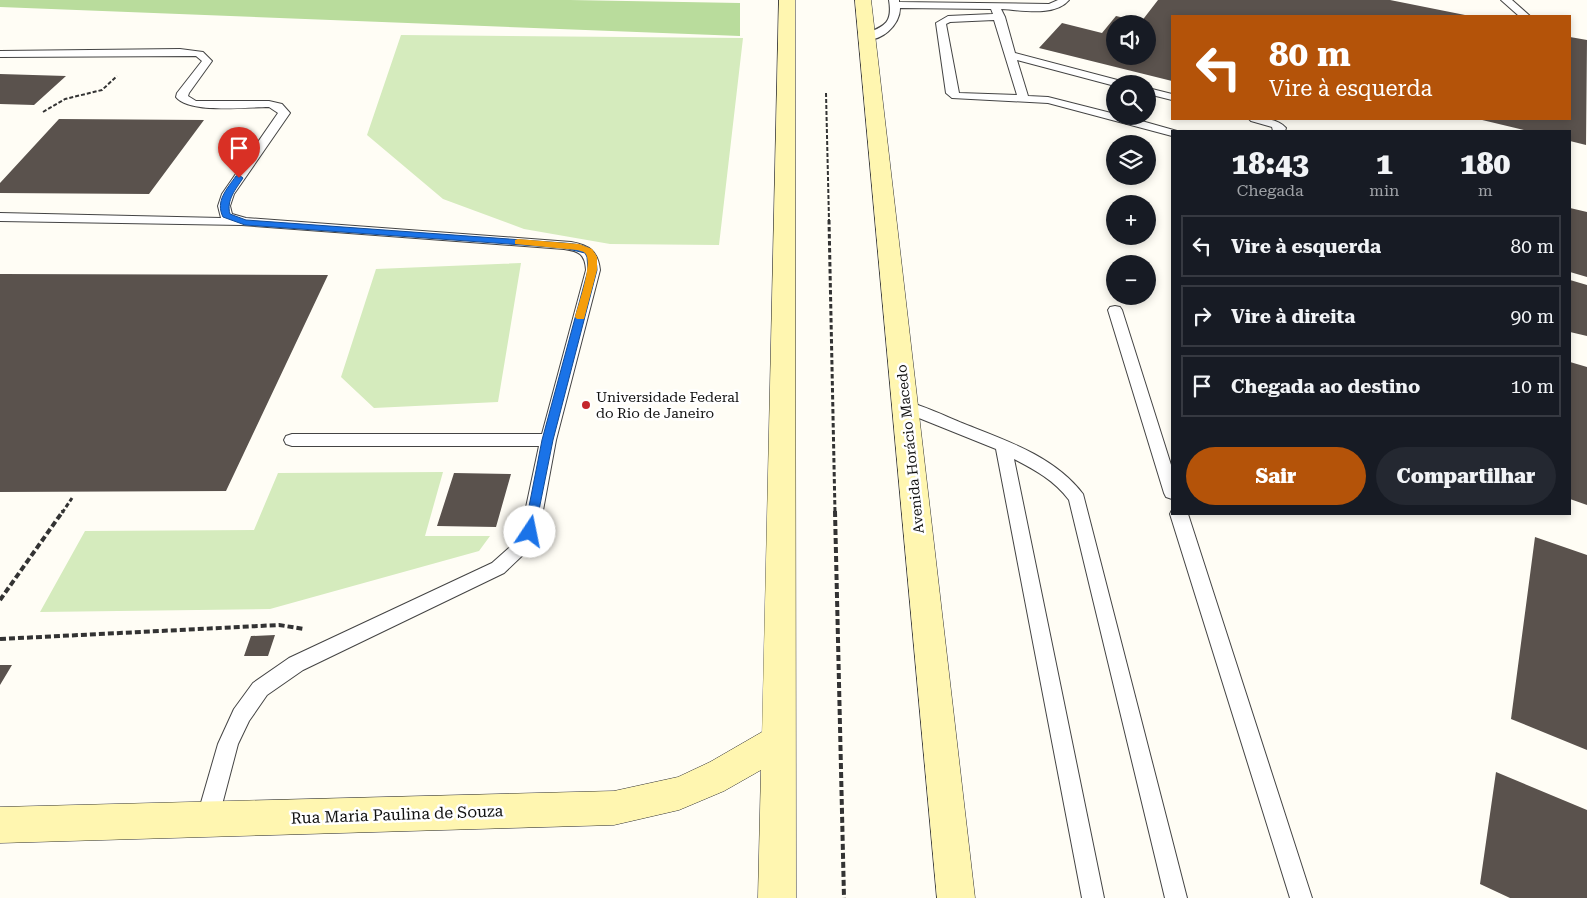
<!DOCTYPE html>
<html lang="pt">
<meta charset="utf-8">
<style>
body{margin:0;font-family:"Roboto Serif",serif;background:#242831;color:#f1f3f6;height:100vh;display:flex;flex-direction:column;font-size:19px;white-space:nowrap}
*{box-sizing:border-box;margin:0}
p{font-size:16px;color:#9ea1a6}
.icon{flex:none;width:28px;height:28px;fill:none;stroke:currentColor;stroke-width:2;stroke-linecap:round;stroke-linejoin:round}
.map{position:relative;flex:1;overflow:hidden}
.panel{position:absolute;left:1171px;top:130px;width:400px;height:385px;display:flex;flex-direction:column;background:#171b24;border-radius:0px;box-shadow:0 2px 8px #0003}
.panel>*{flex:none}
.guide{position:absolute;left:1171px;top:15px;width:400px;height:105px;border-radius:0px;box-shadow:0 2px 8px #0003;background:#b45309;color:#fff;overflow:hidden}
.tools{position:absolute;left:1106px;top:15px;display:grid;gap:10px}
.tools a{display:grid;place-items:center;width:50px;height:50px;border-radius:50%;background:#171b24;box-shadow:0 2px 8px #0003;font-size:25px}
.pin{position:absolute;display:grid;place-items:center;width:42px;height:42px;color:#fff;margin:-51px -21px;border-radius:50% 50% 50% 0;rotate:-45deg;box-shadow:0 0 5px #0007}
.pin .icon{rotate:45deg}
.me{position:absolute;width:55px;margin:-28px;rotate:11deg;stroke-linejoin:round;filter:drop-shadow(0 0 4px #0008)}
.turn{display:flex;align-items:center;gap:18px;height:105px;padding:0 15px;font-size:22px}
.turn .icon{width:65px;height:65px;stroke-width:2.5}
.turn b{display:block;font-size:35px;line-height:42px}
.eta{display:flex;justify-content:space-evenly;align-items:center;height:85px;text-align:center}
.eta b{font-size:30px;font-weight:800;line-height:35px}
.button{display:flex;gap:10px;margin-top:auto;padding:10px 15px}
.button a{flex:1;height:58px;border-radius:30px;background:#b45309;color:#fff;font-size:20px;font-weight:800;line-height:58px;text-align:center}
.button a+a{background:#242831;color:#f1f3f6}
ul{padding:0;list-style:none}
li{display:flex;align-items:center;gap:15px;height:62px;margin:0 10px 8px;padding:0 5px;border:2px solid #363941;border-radius:0px}
li div{flex:1}
li b{display:block;font-size:19px}
li em{font-style:normal}
.map>svg:first-child{display:block}
.green{fill:#d5ebbd}
.forest{fill:#b9dc9c}
.building{fill:#5a524d;fill-rule:evenodd}
.lines{fill:none;stroke-linecap:round;stroke-linejoin:round}
.lane-casing{stroke:#444;stroke-width:2}
.secondary-casing{stroke:#333;stroke-width:1}
.path-far2{stroke:#333;stroke-width:2;stroke-dasharray:4 2;stroke-linecap:butt}
.path-far1{stroke:#333;stroke-width:3;stroke-dasharray:4.5 2.5;stroke-linecap:butt}
.path{stroke:#333;stroke-width:4;stroke-dasharray:6 3;stroke-linecap:butt}
.lane{fill:#fff;fill-rule:evenodd}
.secondary{fill:#fff6b0;fill-rule:evenodd}
.route{fill:#1a73e8;stroke:#114b97}
.slow{fill:#f59e0b}
.poi-dot{fill:#c4262e;stroke:#fff;stroke-width:2}
.labels{text-anchor:middle;stroke-width:5;stroke-linejoin:round;paint-order:stroke}
.poi-label{font-size:14px;fill:#111;stroke:#fff;text-anchor:start}
.street-label{font-size:14px;fill:#111;stroke:#fff}
.near-street-label{font-size:16px;fill:#111;stroke:#fff}
</style>
<div class="map">
<svg width="1587" height="898" viewBox="0 0 1587 898">
<rect width="100%" height="100%" fill="#fffdf5"/>
<path class="green" d="M401 35 743 38 719 245 610 244 524 229 443 199 367 135Z
M521 263 498 402 374 408 341 377 376 269Z
M443 472 425 536H490L479 551 270 609 40 612 85 531 254 530 278 473Z"/>
<path class="forest" d="M0 0H570L740 3V36L0 7Z"/>
<path class="building" d="M1158 0H1390L1465 15 1172 16V81L1039 48 1062 23 1102 33 1116 16 1141 22ZM1115 24H1148V56H1115Z
M1570 37 1587 40 1586 145 1570 141V131H1528L1478 119H1570Z
M0 74 66 76 34 105 0 104Z
M59 119 204 120 149 194 0 193V183Z
M1570 208 1587 212V277L1570 272Z
M0 274 328 275 226 491 0 492Z
M1570 280 1587 285V336L1570 332Z
M1570 362 1587 367V505L1570 499Z
M454 473 511 474 496 527 437 526Z
M1535 537 1587 555V750L1511 719Z
M275 635 268 656H244L251 636Z
M0 665H12L0 685Z
M1496 772 1587 810V898H1510L1480 884Z"/>
<g class="lines">
<g class="lane-casing">
<path id="lane" d="M889 0H899V2L1049 4 1058 0H1069C1055 17 1021 10 1001 9L1005 17 1015 53 1125 82 1126 84H1115V86L1017 60 1028 96 1048 97 1115 114V116H1124L1177 131H1172V136L1048 103 952 98 946 93 936 23 948 16 993 14 991 9 900 8C900 25 881 43 863 39L862 37 863 35C884 26 893 24 889 0ZM994 20 1017 95 959 93 946 24 950 22Z
M1501 0H1512L1530 16H1519Z
M180 49 203 52 212 61 189 93 188 96 196 101H269L282 104 290 113 234 194 230 206 232 214 246 218 571 242C589 245 598 251 600 270L556 440 539 532 526 552 504 573 303 670 267 695 249 721 238 744 218 820 215 827 207 830 199 827 196 820 218 744 234 709 253 683 289 658 492 563 510 547 521 531 539 446H292L286 444 284 440 286 436 292 434H542L586 270C585 254 579 251 564 249L242 225 0 221V213L221 218 218 206 222 194 278 113 269 107C247 107 190 114 176 97L177 93 202 61 196 56 0 57V51Z
M1148 88 1172 94V100L1148 94Z
M1249 119C1262 118 1277 118 1286 128L1285 131H1273L1272 127 1251 121Z
M1115 306 1120 307 1122 310 1172 468V499L1166 497 1164 493 1108 310 1110 307Z
M905 401C924 406 943 415 962 423 1005 440 1054 456 1083 494L1187 898H1165L1069 500C1054 480 1035 470 1014 459L1104 898H1082L996 449 899 410 897 406 899 402Z
M1172 510V514H1188L1312 898H1290L1170 514Z"/>
</g>
<g class="secondary-casing">
<path id="secondary" d="M779 0H795L796 898H758L761 770 724 791 679 810 614 825 0 843V807L614 791 678 777 710 762 762 732Z
M855 0H871L975 898H937Z"/>
</g>
<path class="path-far2" d="M826 93 829 221
M43 112 65 99 102 90 117 76"/>
<path class="path-far1" d="M829 220 835 513
M62 513 72 498"/>
<path class="path" d="M835 511 844 898
M0 600 63 511
M0 639 279 625 304 629"/>
<use href="#lane" class="lane"/>
<use href="#secondary" class="secondary"/>
</g>
<path class="route" d="M239 175 243 178C236 189 226 200 230 214L246 220 564 243C586 245 596 246 597 270L553 440 534 535H526L524 532 542 440 588 270 587 257 585 253 564 248 245 225 223 217C215 201 227 189 236 176Z"/>
<path class="slow" d="M518 239 579 244 592 249 597 257V270L584 319H577L575 317C578 305 594 261 585 253 583 251 580 251 577 250L515 244V240Z"/>
<circle class="poi-dot" cx="586" cy="405" r="5"/>
<g class="labels">
<g class="poi-label">
<text x="596" y="402">Universidade Federal<tspan x="596" dy="16">do Rio de Janeiro</tspan></text>
</g>
<g class="street-label">
<text transform="translate(910 449) rotate(-96)" y="5">Avenida Horácio Macedo</text>
</g>
<g class="near-street-label">
<text transform="translate(397 814) rotate(-2)" y="6">Rua Maria Paulina de Souza</text>
</g>
</g>
</svg>
<div class="tools">
<a><svg class="icon" aria-label="sound" viewBox="0 0 24 24"><path d="M4 9h4l5-4v14l-5-4H4zM17 9q2 3 0 6"/></svg></a>
<a><svg class="icon" aria-label="search" viewBox="0 0 24 24"><circle cx="10" cy="10" r="6"/><path d="M15 15l6 6"/></svg></a>
<a><svg class="icon" aria-label="layers" viewBox="0 0 24 24"><path d="M12 4l9 5-9 5-9-5zM3 14l9 5 9-5"/></svg></a>
<a>+</a>
<a>−</a>
</div>
<div class="pin" style="left:239px;top:178px;background:#d93025"><svg class="icon" aria-label="arrive" viewBox="0 0 24 24"><path d="M6 21V4h12l-3 4 3 4H6"/></svg></div>
<svg class="me" style="left:530px;top:532px" viewBox="-20 -20 40 40"><circle r="19" fill="#fff"/><path d="M0-13L10 11 0 6-10 11z" fill="#1a73e8"/></svg>
<div class="guide">
<div class="turn"><svg class="icon" aria-label="left" viewBox="0 0 24 24"><path d="M17 20v-9H6M10 6l-5 5 5 5"/></svg><div><b>80 m</b>Vire à esquerda</div></div>
</div>
<section class="panel">
<div class="eta">
<div><b>18:43</b><p>Chegada</p></div>
<div><b>1</b><p>min</p></div>
<div><b>180</b><p>m</p></div>
</div>
<ul>
<li><svg class="icon" aria-label="left" viewBox="0 0 24 24"><path d="M17 20v-9H6M10 6l-5 5 5 5"/></svg><div><b>Vire à esquerda</b></div><em>80 m</em></li>
<li><svg class="icon" aria-label="right" viewBox="0 0 24 24"><path d="M7 20v-9h11M14 6l5 5-5 5"/></svg><div><b>Vire à direita</b></div><em>90 m</em></li>
<li><svg class="icon" aria-label="arrive" viewBox="0 0 24 24"><path d="M6 21V4h12l-3 4 3 4H6"/></svg><div><b>Chegada ao destino</b></div><em>10 m</em></li>
</ul>
<div class="button"><a>Sair</a><a>Compartilhar</a></div>
</section>
</div>
